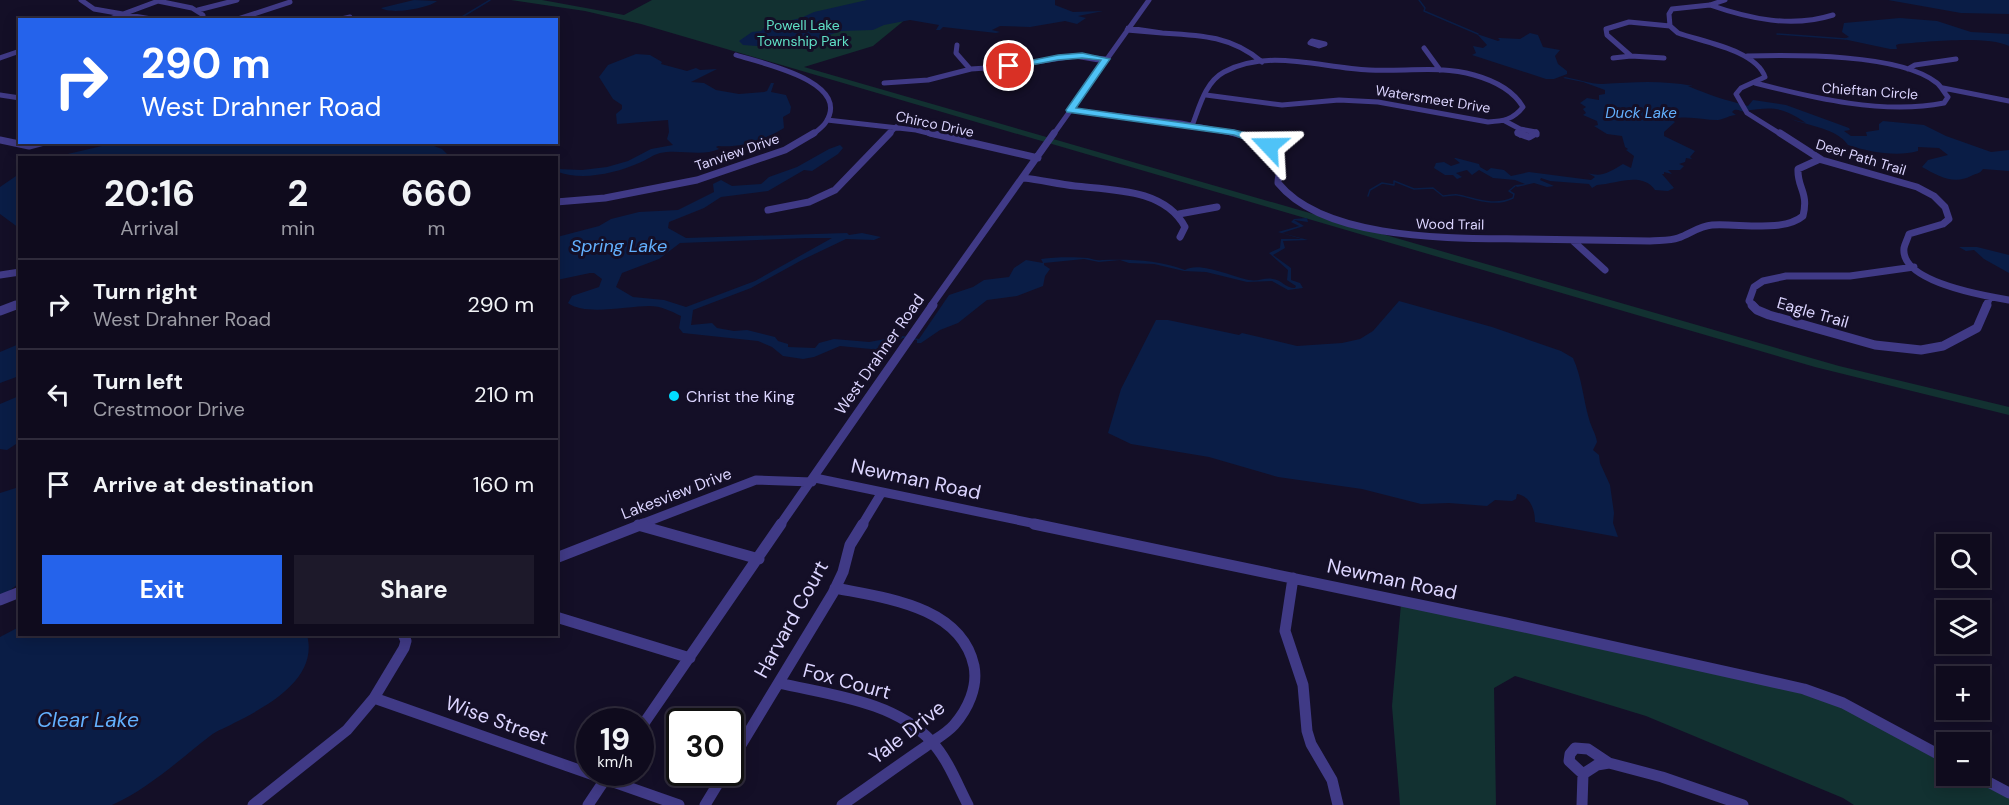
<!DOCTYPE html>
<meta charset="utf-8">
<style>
body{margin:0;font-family:"DM Sans",sans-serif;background:#1d192a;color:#f1f3f6;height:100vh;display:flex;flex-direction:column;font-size:22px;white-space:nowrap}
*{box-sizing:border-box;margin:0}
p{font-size:20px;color:#9b9ba4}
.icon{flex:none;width:33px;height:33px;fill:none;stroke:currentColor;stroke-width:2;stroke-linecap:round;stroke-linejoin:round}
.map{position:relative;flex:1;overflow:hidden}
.side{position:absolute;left:18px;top:156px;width:540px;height:480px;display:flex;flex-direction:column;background:#0f0b1d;border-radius:0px;box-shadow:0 3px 15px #0003,0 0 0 2px #2f2b3b}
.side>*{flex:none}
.hud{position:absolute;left:18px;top:18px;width:540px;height:126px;border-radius:0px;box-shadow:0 3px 15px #0003,0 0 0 2px #2f2b3b;background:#2563eb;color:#fff;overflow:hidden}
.buttons{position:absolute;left:1936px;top:534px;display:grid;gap:12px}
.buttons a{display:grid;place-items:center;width:54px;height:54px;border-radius:0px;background:#0f0b1d;box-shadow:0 3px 15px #0003,0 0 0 2px #2f2b3b;font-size:30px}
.speed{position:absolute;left:576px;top:708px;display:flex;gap:12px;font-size:30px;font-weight:700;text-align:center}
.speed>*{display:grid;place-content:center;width:78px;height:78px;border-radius:50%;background:#0f0b1d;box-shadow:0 3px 15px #0003,0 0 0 2px #2f2b3b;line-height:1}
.speed small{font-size:15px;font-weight:400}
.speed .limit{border:3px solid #111;border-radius:9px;background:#fff;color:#111}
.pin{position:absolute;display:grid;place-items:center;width:51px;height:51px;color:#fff;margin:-26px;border:3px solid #fff;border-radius:50%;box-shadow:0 2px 6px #0007}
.me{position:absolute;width:66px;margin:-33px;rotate:293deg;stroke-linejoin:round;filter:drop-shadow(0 0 4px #0008)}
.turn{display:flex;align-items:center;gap:21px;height:126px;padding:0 24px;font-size:27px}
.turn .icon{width:78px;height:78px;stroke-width:2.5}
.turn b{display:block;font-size:42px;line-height:51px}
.eta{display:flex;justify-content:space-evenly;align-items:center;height:102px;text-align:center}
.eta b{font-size:36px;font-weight:700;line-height:42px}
.cta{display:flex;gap:12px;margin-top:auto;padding:12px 24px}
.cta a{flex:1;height:69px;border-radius:0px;background:#2563eb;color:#fff;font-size:24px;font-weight:700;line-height:69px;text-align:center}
.cta a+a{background:#1d192a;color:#f1f3f6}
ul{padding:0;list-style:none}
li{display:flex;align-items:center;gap:18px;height:90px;padding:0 24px;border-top:2px solid #2f2b3b}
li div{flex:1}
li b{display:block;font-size:22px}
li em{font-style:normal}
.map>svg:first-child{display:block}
.green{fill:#123131}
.water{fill:#0a1d46;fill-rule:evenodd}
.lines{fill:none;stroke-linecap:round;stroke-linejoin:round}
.stream{stroke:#0a1d46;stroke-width:1.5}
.minor-far3{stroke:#403a86;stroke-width:5}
.minor-far2{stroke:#403a86;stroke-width:7}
.minor-far1{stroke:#403a86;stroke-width:9}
.minor{stroke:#403a86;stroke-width:11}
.route{fill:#4fc3f7;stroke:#337fa1;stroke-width:1.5}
.poi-dot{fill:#01dcff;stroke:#140f27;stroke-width:2}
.labels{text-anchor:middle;stroke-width:6;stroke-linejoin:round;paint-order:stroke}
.far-park-label{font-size:14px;fill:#60e1c6;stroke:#140f27}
.far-street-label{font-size:14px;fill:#dcd5ff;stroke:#140f27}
.far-water-label{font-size:15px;font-style:italic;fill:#63b1ff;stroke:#140f27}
.street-label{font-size:16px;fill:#dcd5ff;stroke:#140f27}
.poi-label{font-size:16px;fill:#dcd5ff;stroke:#140f27;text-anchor:start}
.water-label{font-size:18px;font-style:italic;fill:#63b1ff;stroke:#140f27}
.near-street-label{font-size:20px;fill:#dcd5ff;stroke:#140f27}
.near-water-label{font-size:21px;font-style:italic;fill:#63b1ff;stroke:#140f27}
</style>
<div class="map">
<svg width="2009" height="805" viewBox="0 0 2009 805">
<rect width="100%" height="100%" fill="#140f27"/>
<path class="green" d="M511 0H542L624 15 652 0H929L873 46 804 67 1839 366 2009 407V415L1815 367 641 24 585 11Z
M1401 604 1774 685 1849 709 1947 763V776H1970L2009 797V805H1854L1843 798 1646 716 1515 676 1494 688 1496 805H1400L1392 706Z"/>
<path class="water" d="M414 0 437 1C429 8 391 15 381 8Z
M867 0H1055V5L1073 12 1103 11 1078 16 1086 18 1077 24 1065 21 1030 27 1000 26 992 30 1000 32 996 33 943 27 940 30H936L939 25 910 20 884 25 873 30 841 31 818 39 784 41 772 47 743 45 739 41 752 32 761 31 766 26 801 18 814 12Z
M1888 0H2009V14L1961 13Z
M1900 18 1937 21 1971 32 2009 34V46C1987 35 1924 42 1899 44L1896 45 1897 49H1890L1843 39 1849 37 1842 32 1844 23Z
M1530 33 1538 35 1543 47 1560 50 1555 56 1558 64 1567 71V74L1554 79H1546L1472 55 1476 53 1473 46 1483 48 1487 45 1477 34 1498 41 1500 40 1498 38H1500L1520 39Z
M636 54 650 55 662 62 661 64 687 71 696 68 700 70 717 69 691 82 704 83 716 90 739 94 764 92 767 91 771 83H774L771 92 786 95 791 107 790 113 783 117 784 128C765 140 740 148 718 146L716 147 719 149C702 157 679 149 660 153 652 155 647 160 639 163 616 173 583 181 558 172L557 169 582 170 607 167 628 161 651 149 673 145 667 139 669 132 668 120 617 124 616 114 622 109V105L613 99 599 77 608 65Z
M1565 77C1577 79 1590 84 1602 84 1635 82 1661 80 1693 86H1688C1709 95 1725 100 1748 106L1753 100 1786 105 1849 128 1850 130 1844 131 1851 136H1867L1866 132 1879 130V124L1883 121 1924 125 1946 136 1991 152 2009 150V171L1983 169C1980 174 1977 173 1971 176 1954 185 1938 176 1922 167L1928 160 1948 155 1939 148 1918 147V151C1897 157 1869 152 1848 145 1838 129 1807 125 1790 119L1806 123C1782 106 1772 107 1744 111 1740 112 1740 109 1734 110L1732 112 1736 115C1730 115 1725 119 1718 120 1703 120 1688 115 1671 119L1675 122 1664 132V136L1695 151 1690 157 1692 159 1686 158 1685 162 1679 164 1684 166 1680 170H1668L1672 174 1664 172V174H1662L1674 188 1668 191 1655 190C1642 171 1616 184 1597 185L1592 188 1589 184 1550 181 1541 178 1540 180 1554 186 1547 187 1534 183 1517 187 1515 185 1525 184 1515 180 1493 178 1479 170 1472 175 1467 170 1456 173 1462 177 1457 179 1453 175H1445L1434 168 1436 163 1444 162 1451 166 1460 163 1454 158H1456L1479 164 1480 167 1487 171 1491 168 1504 170 1511 176 1529 172 1591 180 1595 177 1588 173C1602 178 1611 171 1623 164L1631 168 1634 156 1626 150 1628 149 1625 147 1622 136 1607 134 1594 126 1598 125 1597 121 1583 115 1586 113 1583 109 1586 107 1580 103 1587 98 1599 100V95L1605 94V90L1583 82 1563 78Z
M119 142H349L357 145 362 142 426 143 442 149 450 157H55Z
M840 145 843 148 838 154 812 171 804 170 768 191 721 197 704 208 669 222 668 228 686 238 847 233 849 235 862 233 881 237 874 240 846 239 802 260 751 288 693 310 691 325 712 323 717 328 734 331 747 330 775 337 778 341 788 344V347L815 348 819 343 834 339 869 342 903 336 919 339 949 295 973 287 984 280 1009 277 1014 268 1026 260 1043 263 1041 259C1055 257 1074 257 1088 258 1093 259 1097 261 1102 260 1130 259 1159 260 1185 270 1199 261 1233 277 1249 280 1258 282 1265 277 1273 279 1282 280 1285 288 1295 288L1296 286 1287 280 1288 270 1269 253 1280 248 1281 239H1302L1278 232 1299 226 1291 222 1294 219 1307 218 1308 222 1294 220 1304 226 1282 233 1308 240 1283 241 1285 248 1273 255 1291 268V280L1300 283 1303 288 1288 290 1272 281 1247 282 1206 272 1184 271 1154 264 1129 263 1120 260 1099 262 1084 259 1044 263V265L1050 269 1045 276 1043 286 1017 296 987 300 958 323 940 330 921 343H917V340L903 338 881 350 840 346 814 357 803 359 783 356 772 347 758 341 683 333 679 328 681 316C671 311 661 306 649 306 628 306 585 316 568 303L572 296 599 287 602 279 594 273H590L557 280V237L599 226 611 219 639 212 678 210 714 192 713 184 721 180 732 186 761 184 769 177 797 167 829 149ZM806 238H832L755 281 686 307 664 300 633 297 616 287 622 273 659 259 680 243Z
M19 174V228L0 214V187Z
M1959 247H1977L2009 255V273L1984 259 1974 250 1966 251Z
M1399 301 1492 327 1561 351 1573 358C1582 378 1583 398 1589 419 1591 427 1596 434 1597 442L1593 450 1599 455 1600 463 1610 485 1614 513 1613 523 1618 537 1535 522C1535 509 1530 496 1517 494L1516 499 1512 501 1495 500 1487 506 1449 503 1421 504 1362 489 1278 477 1209 457 1131 444 1108 433 1121 389 1156 320H1168L1239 335 1242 333 1297 346 1342 343 1360 339 1373 331Z
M19 344V376L0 383V352Z
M19 396V442L7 450 0 449V404Z
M19 487V583L8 592 0 594V493Z
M19 627 20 634 307 635C319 679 266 707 234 723 226 728 217 730 210 736 179 760 148 789 112 805H0V637Z"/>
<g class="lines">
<path class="stream" d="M1419 0 1425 8 1424 11 1478 34
M457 20 490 0
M1777 34 1846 39
M1368 196 1370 190 1382 183 1394 185V181L1414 189 1433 188 1443 196C1448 196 1454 194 1458 195 1477 199 1494 207 1513 198L1514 194 1509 191 1515 186"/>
<path class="minor-far3" d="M81 0 94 9 157 20
M1725 0 1710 5 1672 9 1669 14 1670 26 1678 33C1703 42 1756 50 1765 77L1741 88 1736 94 1747 113 1782 135
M158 1 192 8 203 15V20
M1710 5C1750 19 1792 28 1833 15
M198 10 237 0
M107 20 161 0
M235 20 290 2
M337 20 350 17 347 20
M1127 30 1162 33 1128 28
M1162 33C1200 35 1232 36 1262 62
M1312 41 1325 44 1319 46 1310 43Z
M957 45 956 53 970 69
M1424 48 1440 70
M736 55C760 63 852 81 826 122 823 127 817 131 812 135
M1631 56 1607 35 1606 29 1629 22 1670 26
M1747 56C1793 55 1900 53 1937 83 1941 86 1944 93 1948 97L1944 103C1884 115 1813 98 1755 83
M0 58 20 51
M1613 58 1631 56 1664 58
M1105 61 1075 56 1106 59
M1002 67 1010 83
M1908 69 1915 65 1956 59
M884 83 928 80 971 69 1002 67 1075 56
M1943 88 2009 101
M0 95 20 98
M1070 110 1181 123 1241 135
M827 120 916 130 936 135
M1505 121 1520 129
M1192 126C1199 108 1205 82 1224 72 1269 48 1321 68 1369 70 1404 72 1440 65 1474 75 1492 80 1513 90 1523 107 1513 120 1503 121 1488 122L1378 102 1339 100 1282 105 1206 95
M1520 129 1536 132 1537 135
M1520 129 1517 132 1520 135
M888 135 896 127
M1053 135 1149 0"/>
<path class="minor-far2" d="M930 133 1038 158
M1234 133C1248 137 1276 142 1280 158 1282 166 1278 175 1278 183 1325 241 1453 238 1522 239 1564 240 1607 240 1650 241 1659 240 1670 241 1678 238 1690 234 1699 226 1712 225 1738 223 1783 233 1803 216 1809 192 1797 188 1798 169L1820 159
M1518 133 1529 137 1536 133
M1780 133 1822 160 1917 187 1934 196 1945 207 1949 219 1943 224 1909 234C1908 238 1905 243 1904 248 1900 282 1985 296 2009 300
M0 140 29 146 44 142
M1024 178C1041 180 1058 184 1075 186 1113 190 1165 189 1185 227L1180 237
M556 202 605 198 697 180 785 150 814 133
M768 210 809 202 835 190 890 133
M1179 214 1217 207
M1573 241 1605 270
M0 275 20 272
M12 306 20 303
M931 306 1054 133
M1754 306 1749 301 1754 287 1763 281 1786 276H1850L1914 267
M1986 306 1990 297"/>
<path class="minor-far1" d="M1752 305 1757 310 1769 315 1875 345 1921 350 1943 346 1977 328 1987 305
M0 311 16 305
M815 478 1041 525
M639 525 756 480 812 482
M780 525 933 305
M862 525 882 492"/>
<path class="minor" d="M1034 524 1506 623 1804 689 1843 703 1947 759
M638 525 759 559
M556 558 643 524
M1293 578 1285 631 1303 685 1307 731 1311 744 1332 780 1338 805
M835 588C885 598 961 606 974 666 978 687 968 709 954 725 946 734 934 740 925 747 897 766 870 786 842 805
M0 600 20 592
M556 617 690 658
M779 683C830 695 894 701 931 741 948 759 957 784 968 805
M374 698 679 805
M640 729 781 524
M730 763 833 593 843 572 850 545 863 524
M1583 774 1569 761 1570 754 1575 748 1588 749 1609 763
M1977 776 2009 793
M253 805 347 730 374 698 404 648 406 641 403 634
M588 805 610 772
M705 805 725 772
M1582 805 1583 774 1597 765 1609 763 1662 777 1743 805"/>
</g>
<path class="route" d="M1082 53 1110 59 1076 108 1234 130 1255 135 1274 146 1266 148 1234 135 1067 112 1066 110 1101 60 1082 58 1058 60 1009 69 1004 66 1058 55Z"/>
<circle class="poi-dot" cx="674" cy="396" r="6"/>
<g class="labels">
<g class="far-park-label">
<text x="803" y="30">Powell Lake<tspan x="803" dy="16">Township Park</tspan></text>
</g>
<g class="far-street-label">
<text transform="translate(1870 91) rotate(4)" y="5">Chieftan Circle</text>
<text transform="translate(1433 99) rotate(9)" y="5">Watersmeet Drive</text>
<text transform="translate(935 124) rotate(12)" y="5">Chirco Drive</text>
<text transform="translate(737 152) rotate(-19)" y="5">Tanview Drive</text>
<text transform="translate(1861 157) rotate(17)" y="5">Deer Path Trail</text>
<text transform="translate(1450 224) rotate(1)" y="5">Wood Trail</text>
</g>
<g class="far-water-label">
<text x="1641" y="118">Duck Lake</text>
</g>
<g class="street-label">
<text transform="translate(1813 312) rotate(16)" y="6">Eagle Trail</text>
<text transform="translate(879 354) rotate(-55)" y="6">West Drahner Road</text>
<text transform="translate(676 493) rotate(-21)" y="6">Lakesview Drive</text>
</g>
<g class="poi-label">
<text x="686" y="402">Christ the King</text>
</g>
<g class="water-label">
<text x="619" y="252">Spring Lake</text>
</g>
<g class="near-street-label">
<text transform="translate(916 479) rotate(12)" y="7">Newman Road</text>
<text transform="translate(1392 579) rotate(12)" y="7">Newman Road</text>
<text transform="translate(791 619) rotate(-61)" y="7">Harvard Court</text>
<text transform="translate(847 681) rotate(15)" y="7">Fox Court</text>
<text transform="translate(497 720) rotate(20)" y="7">Wise Street</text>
<text transform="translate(907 732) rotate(-38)" y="7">Yale Drive</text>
</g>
<g class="near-water-label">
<text x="88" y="727">Clear Lake</text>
</g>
</g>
</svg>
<div class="buttons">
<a><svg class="icon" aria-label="search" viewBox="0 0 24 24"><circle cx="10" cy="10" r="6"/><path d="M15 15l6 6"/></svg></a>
<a><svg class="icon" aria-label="layers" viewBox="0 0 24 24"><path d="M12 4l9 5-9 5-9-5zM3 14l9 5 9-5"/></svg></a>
<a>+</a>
<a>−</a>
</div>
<div class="speed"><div>19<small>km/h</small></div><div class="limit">30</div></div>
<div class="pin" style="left:1009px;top:66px;background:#d93025"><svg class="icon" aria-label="arrive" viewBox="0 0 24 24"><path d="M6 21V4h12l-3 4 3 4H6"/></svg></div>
<svg class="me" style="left:1269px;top:146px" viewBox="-20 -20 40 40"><path d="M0-17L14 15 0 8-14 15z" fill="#4fc3f7" stroke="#fff" stroke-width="4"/></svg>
<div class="hud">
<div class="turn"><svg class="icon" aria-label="right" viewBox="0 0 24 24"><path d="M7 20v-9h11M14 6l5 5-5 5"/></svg><div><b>290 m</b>West Drahner Road</div></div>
</div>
<section class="side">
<div class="eta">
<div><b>20:16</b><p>Arrival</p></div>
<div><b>2</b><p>min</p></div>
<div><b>660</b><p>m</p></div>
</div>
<ul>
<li><svg class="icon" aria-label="right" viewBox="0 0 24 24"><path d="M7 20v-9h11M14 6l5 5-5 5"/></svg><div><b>Turn right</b><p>West Drahner Road</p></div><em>290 m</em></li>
<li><svg class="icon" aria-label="left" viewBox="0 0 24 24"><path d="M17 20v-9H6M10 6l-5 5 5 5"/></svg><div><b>Turn left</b><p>Crestmoor Drive</p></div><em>210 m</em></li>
<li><svg class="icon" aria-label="arrive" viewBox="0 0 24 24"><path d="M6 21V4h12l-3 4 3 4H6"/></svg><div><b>Arrive at destination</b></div><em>160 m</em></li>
</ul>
<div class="cta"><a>Exit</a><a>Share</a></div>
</section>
</div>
